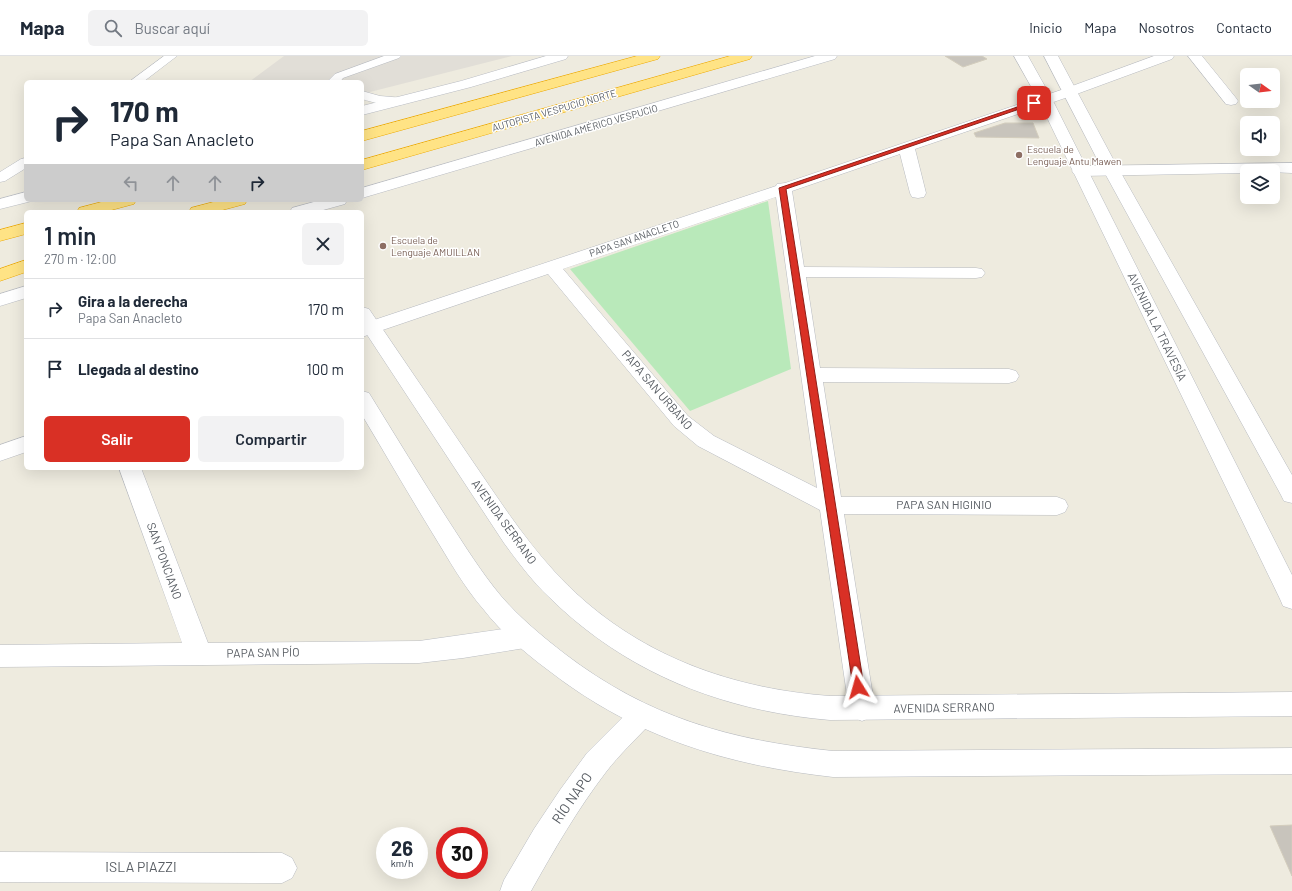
<!DOCTYPE html>
<html lang="es">
<meta charset="utf-8">
<style>
body{margin:0;font-family:Barlow,sans-serif;background:#f2f2f3;color:#1f2937;height:100vh;display:flex;flex-direction:column;font-size:15px;white-space:nowrap}
*{box-sizing:border-box;margin:0}
p{font-size:13px;color:#747a83}
.icon{flex:none;width:22px;height:22px;fill:none;stroke:currentColor;stroke-width:2;stroke-linecap:round;stroke-linejoin:round}
.map{position:relative;flex:1;overflow:hidden}
.sheet{position:absolute;left:24px;top:154px;width:340px;height:260px;display:flex;flex-direction:column;background:#fff;border-radius:6px;box-shadow:0 4px 16px #0002}
.sheet>*{flex:none}
.banner{position:absolute;left:24px;top:24px;width:340px;height:122px;border-radius:6px;box-shadow:0 4px 16px #0002;background:#fff;color:#1f2937;overflow:hidden}
.needle{width:26px;rotate:104deg}
.buttons{position:absolute;left:1240px;top:12px;display:grid;gap:8px}
.buttons a{display:grid;place-items:center;width:40px;height:40px;border-radius:6px;background:#fff;box-shadow:0 4px 16px #0002;font-size:20px}
.speed{position:absolute;left:376px;top:771px;display:flex;gap:8px;font-size:20px;font-weight:700;text-align:center}
.speed>*{display:grid;place-content:center;width:52px;height:52px;border-radius:50%;background:#fff;box-shadow:0 4px 16px #0002;line-height:1}
.speed small{font-size:10px;font-weight:400}
.speed .limit{border:6px solid #d22;background:#fff;color:#111}
.pin{position:absolute;display:grid;place-items:center;width:34px;height:34px;color:#fff;margin:-17px;border-radius:8px;box-shadow:0 2px 6px #0006}
.me{position:absolute;width:44px;margin:-22px;rotate:352deg;stroke-linejoin:round;filter:drop-shadow(0 0 3px #0008)}
.turn{display:flex;align-items:center;gap:14px;height:84px;padding:0 20px;font-size:18px}
.turn .icon{width:52px;height:52px;stroke-width:2.5}
.turn b{display:block;font-size:28px;line-height:34px}
.lanes{display:flex;align-items:center;height:38px;padding:0 20px;background:#0003;justify-content:center;gap:20px;direction:ltr}
.lanes .off{opacity:.35}
.round{display:grid;place-items:center;flex:none;width:42px;height:42px;border-radius:6px;background:#f2f2f3}
.summary{display:flex;align-items:center;justify-content:space-between;height:68px;padding:0 20px}
h1{font-size:24px;font-weight:600;line-height:30px}
.action{display:flex;gap:8px;margin-top:auto;padding:8px 20px}
.action a{flex:1;height:46px;border-radius:6px;background:#d93025;color:#fff;font-size:16px;font-weight:600;line-height:46px;text-align:center}
.action a+a{background:#f2f2f3;color:#1f2937}
ul{padding:0;list-style:none}
li{display:flex;align-items:center;gap:12px;height:60px;padding:0 20px;border-top:1px solid #e0e1e3}
li div{flex:1}
li b{display:block;font-size:15px}
li em{font-style:normal}
header{display:flex;align-items:center;gap:24px;box-sizing:border-box;height:56px;padding:0 20px;background:#fff;border-bottom:1px solid #e0e1e3}
header strong{font-size:19px}
nav{display:flex;gap:22px;margin-inline-start:auto;font-size:14px}
.search{width:280px;height:36px;background:#f2f2f3;display:flex;align-items:center;gap:10px;box-sizing:border-box;padding:0 14px;border-radius:6px;color:#747a83;font-size:15px}
.map>svg:first-child{display:block}
.industrial{fill:#e1ded7}
.green{fill:#b9e9ba}
.building{fill:#c8c4bc;stroke:#d3cdbd}
.lines{fill:none;stroke-linecap:round;stroke-linejoin:round}
.service-casing{stroke:#b8bbc1;stroke-width:1}
.minor-casing{stroke:#b8bbc1;stroke-width:1}
.tertiary-casing{stroke:#b8bbc1;stroke-width:1}
.secondary-casing{stroke:#b9bcc3;stroke-width:1}
.motorway-casing{stroke:#eda900;stroke-width:1}
.service{fill:#fff;fill-rule:evenodd}
.minor{fill:#fff;fill-rule:evenodd}
.tertiary{fill:#fff;fill-rule:evenodd}
.secondary{fill:#fff;fill-rule:evenodd}
.motorway{fill:#ffe385;fill-rule:evenodd}
.route{fill:#d93025;stroke:#8d1f18}
.education-dot{fill:#8d6e63;stroke:#fff;stroke-width:1.5}
.labels{text-anchor:middle;stroke-width:3;stroke-linejoin:round;paint-order:stroke}
.far-street-label{font-size:10px;fill:#585d63;stroke:#fff}
.far-education-label{font-size:10px;fill:#785e54;stroke:#fff;text-anchor:start}
.street-label{font-size:12px;fill:#585d63;stroke:#fff}
.near-street-label{font-size:14px;fill:#585d63;stroke:#fff}
</style>
<header>
<strong>Mapa</strong>
<div class="search"><svg class="icon" aria-label="search" viewBox="0 0 24 24"><circle cx="10" cy="10" r="6"/><path d="M15 15l6 6"/></svg>Buscar aquí</div>
<nav><a>Inicio</a><a>Mapa</a><a>Nosotros</a><a>Contacto</a></nav>
</header>
<div class="map">
<svg width="1292" height="835" viewBox="0 0 1292 835">
<rect width="100%" height="100%" fill="#eeebdf"/>
<path class="industrial" d="M284 0H512L362 38V26H249Z"/>
<path class="green" d="M768 145 791 313 690 355 570 213Z"/>
<path class="building" d="M945 0H982L987 3 963 11Z
M1005 67H1033L1039 82 976 81 974 77Z
M1292 769V820L1270 770Z"/>
<g class="lines">
<g class="service-casing">
<path id="service" d="M164 0H177L143 26H129Z
M384 0H401L399 2 343 22 340 26H327L335 18Z
M362 35 380 40 404 42 406 45 404 48C390 51 375 47 362 43Z
M26 102V112L5 125 0 126V116L21 103Z"/>
</g>
<g class="minor-casing">
<path id="minor" d="M1154 0H1174L1172 3 1074 39 915 93 926 137 924 141 918 142 912 141 910 137 900 98 792 135 804 211 976 212 982 213 985 217 982 221 976 222 806 221 820 312 1009 313 1016 315 1019 320 1016 325 1009 327 823 326 841 441H1057L1065 444 1068 450 1065 456 1057 459 844 458 875 653 871 661 862 665 853 661 849 653 820 454 698 390 674 370 548 218 362 281V268L776 130 777 128 785 127 1064 33ZM776 141 817 432 714 380 688 360 563 213Z
M1188 0H1202L1236 42 1238 45 1236 48 1231 49 1226 48Z
M1292 107V117L1247 115V117L1080 120 1074 118 1072 115 1074 112 1080 110Z
M26 380V396L0 405V389Z
M119 412H141L208 587 419 585 525 570 534 574 538 581 534 588 525 592 463 602 419 607 0 611V589L182 587Z
M642 647 651 651 655 659 651 667C636 683 619 699 606 716 577 754 554 794 531 835H500L504 824 534 773 560 734 587 697 633 651Z
M0 796 282 797 292 802 297 812 292 822 282 827 0 826Z"/>
</g>
<g class="tertiary-casing">
<path id="tertiary" d="M1014 0H1028L1052 43 1292 519V553L1283 550 1280 543 1038 43Z
M1044 0H1058L1112 101 1292 419V447L1284 445 1281 439 1096 101Z
M362 251 369 253C402 302 436 351 469 400 496 439 521 479 554 515 627 595 724 632 830 640L1292 636V660L830 664C723 655 626 617 549 541 532 525 518 506 504 487L362 271Z
M362 335 369 337C395 379 421 422 448 464 465 490 481 516 501 540 520 562 543 581 565 598 649 662 730 684 833 695L1292 692V718L833 721C726 709 634 681 548 614 525 597 502 577 484 554 464 531 449 504 433 478 409 439 386 399 362 359Z"/>
</g>
<g class="secondary-casing">
<path id="secondary" d="M546 0H568L566 3 471 31 362 59V50L461 25Z
M815 0H837L835 3 362 142V132Z
M26 136V144L32 145 0 153V143Z
M321 144H347L345 148 316 156H290L292 152Z
M26 230V242L0 250V238Z"/>
</g>
<g class="motorway-casing">
<path id="motorway" d="M637 0H660L658 3 362 85V75Z
M730 0H752L750 3 362 114V104Z
M109 144H136L134 148 104 156H77L79 152Z
M221 144H247L245 148 215 156H189L191 152Z
M26 167V178L0 185V174Z
M26 204V216L0 225V213Z"/>
</g>
<use href="#service" class="service"/>
<use href="#minor" class="minor"/>
<use href="#tertiary" class="tertiary"/>
<use href="#secondary" class="secondary"/>
<use href="#motorway" class="motorway"/>
</g>
<path class="route" d="M1032 46 1037 47 786 133 864 631 862 634 858 635 855 634 853 631 779 132Z"/>
<g class="education-dot">
<circle cx="1019" cy="99" r="4"/>
<circle cx="383" cy="190" r="4"/>
</g>
<g class="labels">
<g class="far-street-label">
<text transform="translate(554 54) rotate(-16)" y="4">AUTOPISTA VESPUCIO NORTE</text>
<text transform="translate(596 69) rotate(-16)" y="4">AVENIDA AMÉRICO VESPUCIO</text>
<text transform="translate(634 182) rotate(-19)" y="4">PAPA SAN ANACLETO</text>
</g>
<g class="far-education-label">
<text x="1027" y="97">Escuela de<tspan x="1027" dy="12">Lenguaje Antu Mawen</tspan></text>
<text x="391" y="188">Escuela de<tspan x="391" dy="12">Lenguaje AMUILLAN</tspan></text>
</g>
<g class="street-label">
<text transform="translate(1157 271) rotate(64)" y="4">AVENIDA LA TRAVESÍA</text>
<text transform="translate(657 334) rotate(49)" y="4">PAPA SAN URBANO</text>
<text x="944" y="453">PAPA SAN HIGINIO</text>
<text transform="translate(504 466) rotate(54)" y="4">AVENIDA SERRANO</text>
<text transform="translate(164 505) rotate(70)" y="4">SAN PONCIANO</text>
<text transform="translate(263 597) rotate(-1)" y="4">PAPA SAN PÍO</text>
<text transform="translate(944 652) rotate(-1)" y="4">AVENIDA SERRANO</text>
</g>
<g class="near-street-label">
<text transform="translate(572 742) rotate(-55)" y="5">RÍO NAPO</text>
<text x="141" y="816">ISLA PIAZZI</text>
</g>
</g>
</svg>
<div class="buttons">
<a><svg class="needle" viewBox="-14 -14 28 28"><path d="M0-13l5 13h-10z" fill="#e53935"/><path d="M0 13l5-13h-10z" fill="#747a83"/></svg></a>
<a><svg class="icon" aria-label="sound" viewBox="0 0 24 24"><path d="M4 9h4l5-4v14l-5-4H4zM17 9q2 3 0 6"/></svg></a>
<a><svg class="icon" aria-label="layers" viewBox="0 0 24 24"><path d="M12 4l9 5-9 5-9-5zM3 14l9 5 9-5"/></svg></a>
</div>
<div class="speed"><div>26<small>km/h</small></div><div class="limit">30</div></div>
<div class="pin" style="left:1034px;top:47px;background:#d93025"><svg class="icon" aria-label="arrive" viewBox="0 0 24 24"><path d="M6 21V4h12l-3 4 3 4H6"/></svg></div>
<svg class="me" style="left:858px;top:631px" viewBox="-20 -20 40 40"><path d="M0-17L14 15 0 8-14 15z" fill="#d93025" stroke="#fff" stroke-width="4"/></svg>
<div class="banner">
<div class="turn"><svg class="icon" aria-label="right" viewBox="0 0 24 24"><path d="M7 20v-9h11M14 6l5 5-5 5"/></svg><div><b>170 m</b>Papa San Anacleto</div></div>
<div class="lanes"><svg class="icon off" aria-label="left" viewBox="0 0 24 24"><path d="M17 20v-9H6M10 6l-5 5 5 5"/></svg><svg class="icon off" aria-label="ahead" viewBox="0 0 24 24"><path d="M12 20V5M6 11l6-6 6 6"/></svg><svg class="icon off" aria-label="ahead" viewBox="0 0 24 24"><path d="M12 20V5M6 11l6-6 6 6"/></svg><svg class="icon" aria-label="right" viewBox="0 0 24 24"><path d="M7 20v-9h11M14 6l5 5-5 5"/></svg></div>
</div>
<section class="sheet">
<div class="summary"><div><h1>1 min</h1><p>270 m · 12:00</p></div><a class="round"><svg class="icon" aria-label="close" viewBox="0 0 24 24"><path d="M6 6l12 12M18 6L6 18"/></svg></a></div>
<ul>
<li><svg class="icon" aria-label="right" viewBox="0 0 24 24"><path d="M7 20v-9h11M14 6l5 5-5 5"/></svg><div><b>Gira a la derecha</b><p>Papa San Anacleto</p></div><em>170 m</em></li>
<li><svg class="icon" aria-label="arrive" viewBox="0 0 24 24"><path d="M6 21V4h12l-3 4 3 4H6"/></svg><div><b>Llegada al destino</b></div><em>100 m</em></li>
</ul>
<div class="action"><a>Salir</a><a>Compartir</a></div>
</section>
</div>
